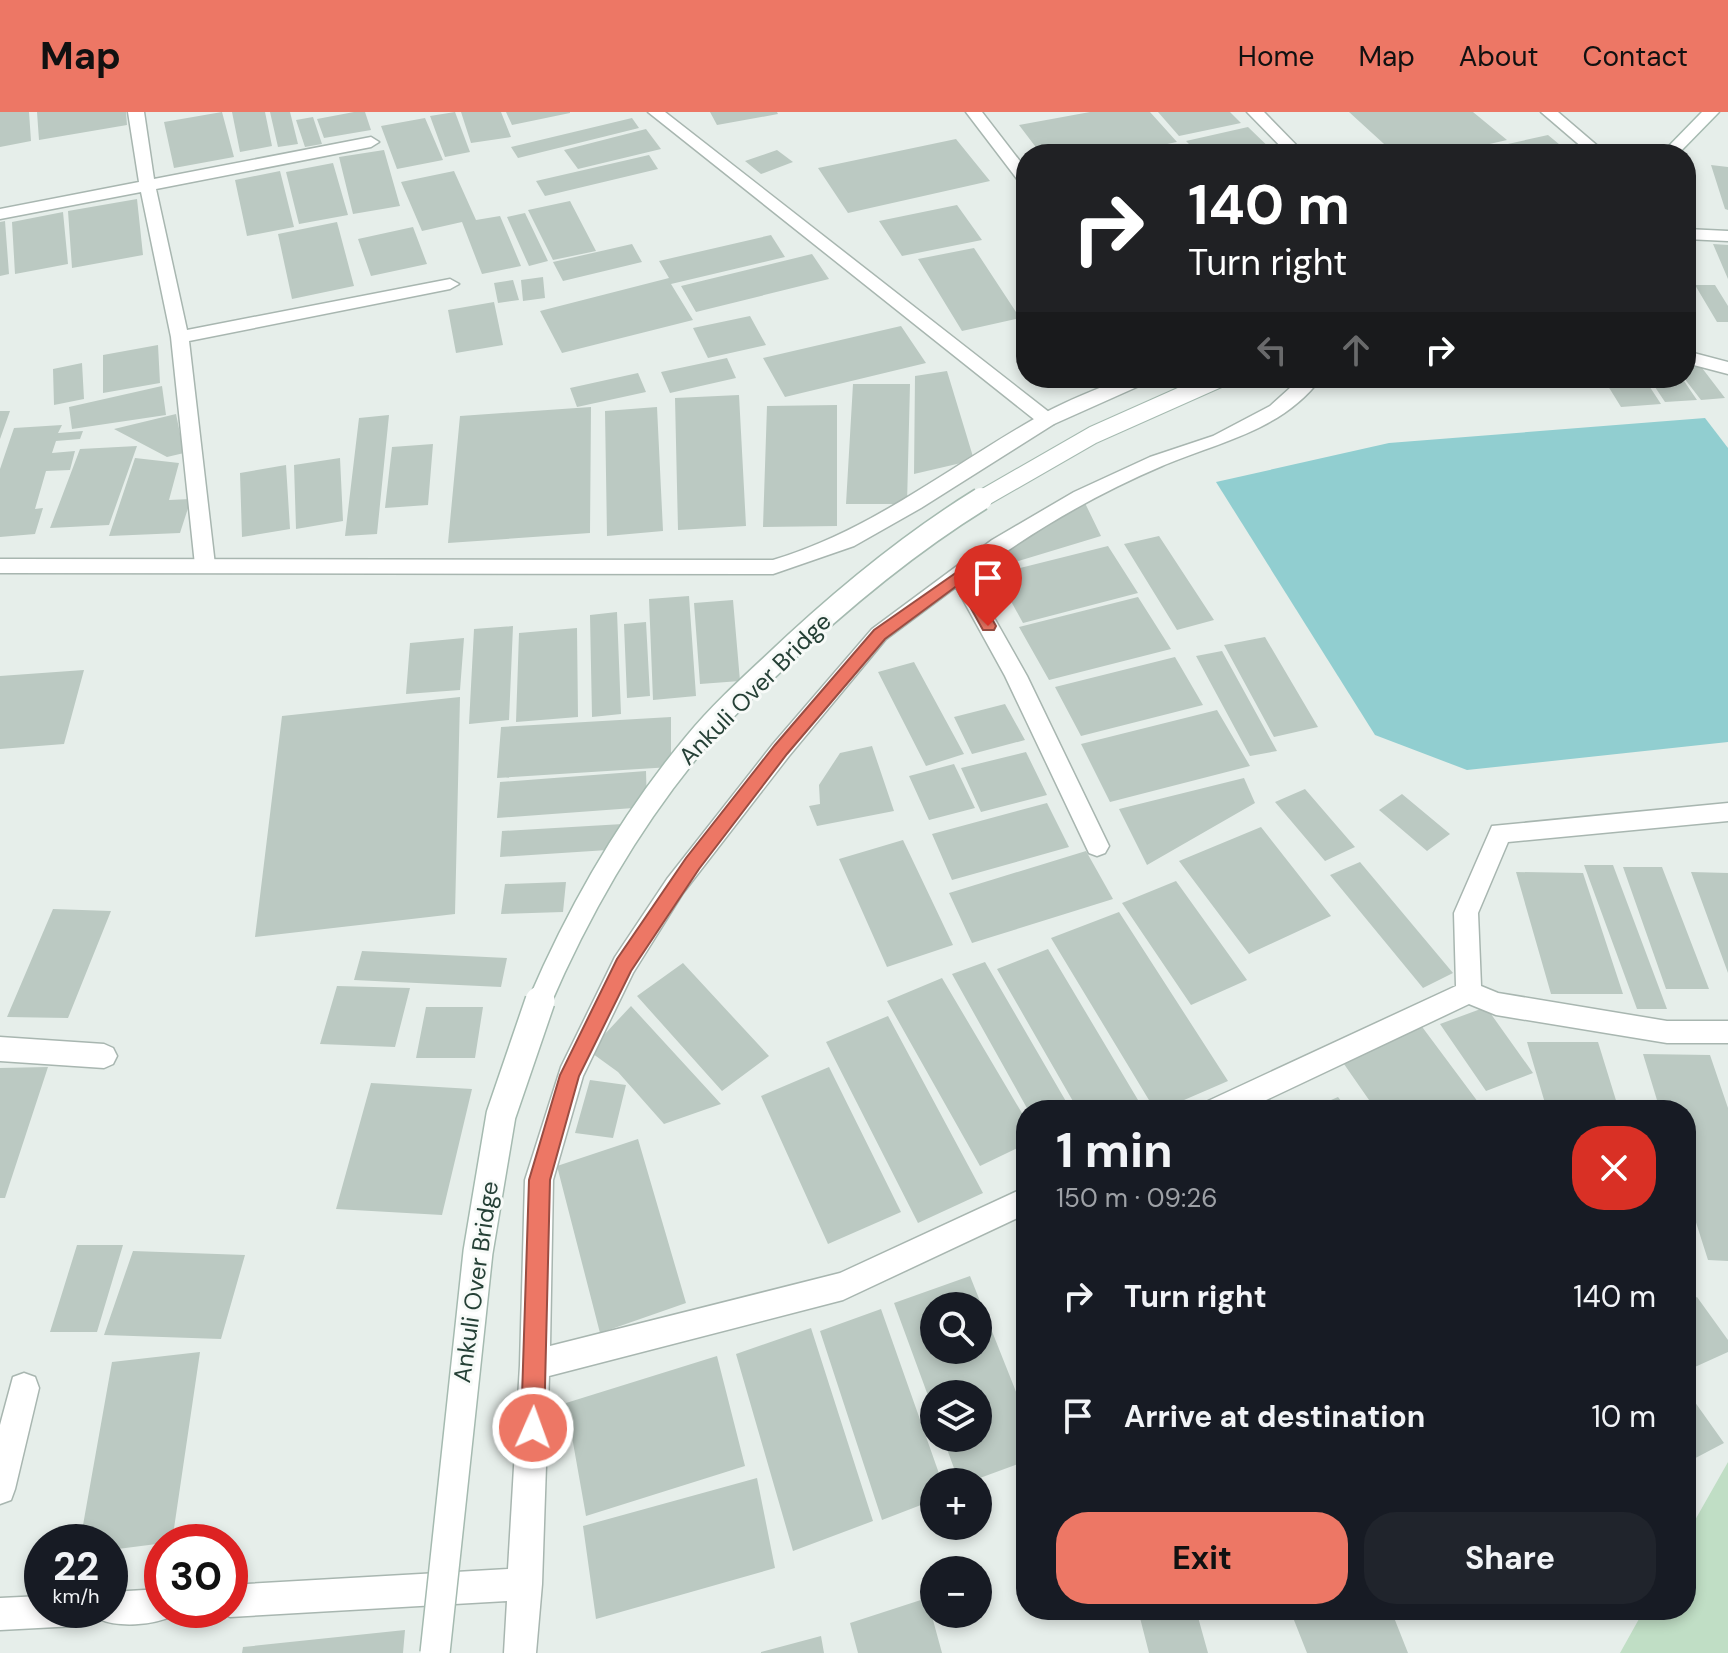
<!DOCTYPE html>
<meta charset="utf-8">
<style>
body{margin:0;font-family:"DM Sans",sans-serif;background:#20242c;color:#f1f3f6;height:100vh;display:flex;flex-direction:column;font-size:30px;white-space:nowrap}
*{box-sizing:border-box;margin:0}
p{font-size:26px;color:#9ea1a6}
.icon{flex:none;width:44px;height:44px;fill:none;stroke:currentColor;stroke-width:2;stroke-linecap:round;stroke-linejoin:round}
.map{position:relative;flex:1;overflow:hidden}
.drawer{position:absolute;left:1016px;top:988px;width:680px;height:520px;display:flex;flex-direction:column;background:#171b24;border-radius:32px;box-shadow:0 4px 12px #0003}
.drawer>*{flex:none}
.hud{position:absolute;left:1016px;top:32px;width:680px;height:244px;border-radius:32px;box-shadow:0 4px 12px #0003;background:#202124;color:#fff;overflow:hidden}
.fabs{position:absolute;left:920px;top:1180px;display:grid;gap:16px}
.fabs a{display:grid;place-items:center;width:72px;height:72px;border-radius:50%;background:#171b24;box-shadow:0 4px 12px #0003;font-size:40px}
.speed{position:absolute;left:24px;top:1412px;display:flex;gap:16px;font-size:40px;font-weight:700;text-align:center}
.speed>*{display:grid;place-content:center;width:104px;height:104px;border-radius:50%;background:#171b24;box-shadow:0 4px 12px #0003;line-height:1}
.speed small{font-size:20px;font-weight:400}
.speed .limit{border:12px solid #d22;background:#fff;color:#111}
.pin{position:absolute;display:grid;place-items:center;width:68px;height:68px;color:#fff;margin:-82px -34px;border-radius:50% 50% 50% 0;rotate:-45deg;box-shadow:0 0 8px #0007}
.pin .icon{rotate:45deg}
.me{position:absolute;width:88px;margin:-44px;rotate:2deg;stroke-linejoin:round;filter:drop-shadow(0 0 6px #0008)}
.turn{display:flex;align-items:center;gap:28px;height:168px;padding:0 40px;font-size:36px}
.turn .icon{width:104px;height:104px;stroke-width:2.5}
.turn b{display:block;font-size:56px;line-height:68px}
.lanes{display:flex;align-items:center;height:76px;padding:0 40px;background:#0003;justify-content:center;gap:40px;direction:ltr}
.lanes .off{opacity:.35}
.round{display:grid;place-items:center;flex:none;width:84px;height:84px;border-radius:32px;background:#20242c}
.summary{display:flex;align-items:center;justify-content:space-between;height:136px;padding:0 40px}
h1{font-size:48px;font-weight:700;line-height:60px}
.button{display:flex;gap:16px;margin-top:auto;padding:16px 40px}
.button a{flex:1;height:92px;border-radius:32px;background:#ed7765;color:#111;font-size:32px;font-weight:700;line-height:92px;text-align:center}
.button a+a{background:#20242c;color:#f1f3f6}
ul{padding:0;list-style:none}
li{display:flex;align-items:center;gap:24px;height:120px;padding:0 40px}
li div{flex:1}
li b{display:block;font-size:30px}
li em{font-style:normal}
header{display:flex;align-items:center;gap:48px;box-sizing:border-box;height:112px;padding:0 40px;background:#ed7765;color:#111}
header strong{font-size:38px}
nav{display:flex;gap:44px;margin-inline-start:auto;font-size:28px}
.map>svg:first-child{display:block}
.green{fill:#c0dec5}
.water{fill:#91ced0}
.building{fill:#bbc9c2;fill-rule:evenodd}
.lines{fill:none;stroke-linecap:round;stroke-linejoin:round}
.minor-casing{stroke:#a8b6b0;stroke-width:3}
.tertiary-casing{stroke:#a8b6b0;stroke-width:3}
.secondary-casing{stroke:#a5bab0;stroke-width:3}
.minor{fill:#fff;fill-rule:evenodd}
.tertiary{fill:#fff;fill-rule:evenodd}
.secondary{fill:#fff;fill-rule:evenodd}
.secondary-bridge-far2-casing{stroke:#a5bab0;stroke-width:19;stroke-linecap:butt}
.secondary-bridge-far1-casing{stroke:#a5bab0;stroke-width:25;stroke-linecap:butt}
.secondary-bridge-casing{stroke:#a5bab0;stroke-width:32;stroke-linecap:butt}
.secondary-bridge-far2{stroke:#fff;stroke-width:17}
.secondary-bridge-far1{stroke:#fff;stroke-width:22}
.secondary-bridge{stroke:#fff;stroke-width:29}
.route{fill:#ed7765;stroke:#9a4d42;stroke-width:2}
.labels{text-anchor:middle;stroke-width:6;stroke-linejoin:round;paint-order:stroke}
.street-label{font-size:24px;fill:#254036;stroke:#f7faf8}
</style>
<header>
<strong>Map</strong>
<nav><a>Home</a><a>Map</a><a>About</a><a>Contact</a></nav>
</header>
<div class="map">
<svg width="1728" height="1541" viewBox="0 0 1728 1541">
<rect width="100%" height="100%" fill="#e6eeea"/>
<path class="green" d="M1728 1350V1541H1620L1644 1498H1686V1424Z"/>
<path class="water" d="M1705 306 1728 336V630L1467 658 1375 623 1216 370 1389 331Z"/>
<path class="building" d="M0 0H29L31 29 0 35Z
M37 0H126L127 13 39 28Z
M222 0 234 45 174 56 164 10Z
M232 0H265L272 34 240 40Z
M270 0H290L298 32 278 35Z
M354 0H365L371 18 324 26 317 7Z
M455 0 470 40 445 45 430 4Z
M461 0H501L511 25 471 31Z
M506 0H570V1L512 13Z
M710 0H777L778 2 717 13Z
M1090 0H1150L1177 30 1118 42H1041L1019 13Z
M1158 0H1230L1241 11 1179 24Z
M1349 0H1473L1507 28 1446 42H1395Z
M313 5 322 32 305 35 296 8Z
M425 6 443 48 397 57 381 14Z
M632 6 639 16 518 46 511 35Z
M1248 15 1276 42H1199L1186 29Z
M646 17 661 37 578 57 564 38Z
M1548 23 1571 42H1468L1467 41Z
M956 27 990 69 848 101 818 56Z
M384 38 400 94 353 102 339 45Z
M777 38 793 50 761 62 745 49Z
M649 43 658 57 545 84 536 69Z
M333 51 348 103 299 112 286 60Z
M1711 53 1728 55V98L1725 97Z
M280 59 294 115 247 124 235 68Z
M454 59 476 108 500 104 521 154 482 162 462 110 422 119 401 70Z
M137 87 143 143 72 156 68 99Z
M570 89 596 139 553 148 528 98Z
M957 93 982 128 902 144 879 109Z
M63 100 68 152 15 162 12 110Z
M525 101 548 149 529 154 507 105Z
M5 109 9 162 0 164V110Z
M337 110 354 174 292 187 278 122Z
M413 115 427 152 371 164 358 127Z
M771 123 785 145 671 172 693 208 562 241 540 199 669 166 659 149Z
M632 132 642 150 563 169 553 150Z
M1713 132 1728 133V167Z
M974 136 1020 206 962 219 918 147Z
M812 142 829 167 696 200 681 174Z
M543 165 545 186 523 189 521 168Z
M513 168 519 188 498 191 494 171Z
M1695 173H1715L1728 194V210H1717Z
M494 190 503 233 456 241 448 198Z
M750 204 766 233 708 246 693 216Z
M901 214 926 251 785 285 763 246Z
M158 233 160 271 103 281V243Z
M727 246 736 266 670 281 661 260Z
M82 251 84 287 54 293 53 257Z
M1699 252 1725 286 1701 288 1684 266 1686 253Z
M947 259 974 348 914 362 915 264Z
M638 261 646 280 577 295 570 276Z
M1603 266H1644L1661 292 1621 295Z
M1649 266H1682L1697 288 1665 290Z
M853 272H910L907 392H846Z
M162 274 166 303 72 317 69 295Z
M739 283 746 414 678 418 675 286Z
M837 293V414L763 415 767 294Z
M591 295 590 421 448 431 460 304Z
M657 295 663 419 607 424 605 299Z
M0 299H10L0 327Z
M176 302 184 341 167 345 114 317Z
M389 303 377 422 345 424 359 306Z
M62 313 58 321 83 319 80 327 56 329 52 341 75 339 70 358 46 359 35 397 43 396 35 422 0 425V357L14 316Z
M433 332 428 393 385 396 392 335Z
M137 334 109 413 50 416 80 337Z
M135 346 179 351 169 388 191 387 180 421 109 424Z
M340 346 343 409 296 417 294 353Z
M286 353 290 417 242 425 240 361Z
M1085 391 1101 424 992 457 985 447Z
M1159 424 1214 508 1177 518 1124 432Z
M1108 434 1138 481 1023 511 996 462Z
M689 484 696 584 653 588 649 487Z
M1138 485 1171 537 1049 568 1019 515Z
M733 488 740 569 700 572 694 491Z
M617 500 621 602 592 605 590 503Z
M646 510 650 584 627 586 624 512Z
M513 514 509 608 469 612 474 517Z
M577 516 578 605 516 610 519 521Z
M1265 525 1318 615 1274 625 1224 533Z
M464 526 460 578 406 582 410 531Z
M1222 539 1277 639 1250 644 1196 544Z
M1175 545 1203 593 1081 624 1055 575Z
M914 550 964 642 926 654 878 560Z
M84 558 64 632 0 637V564Z
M460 585 455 802 255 825 282 604Z
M1005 592 1025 628 972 642 954 605Z
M1217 598 1250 654 1110 690 1081 632Z
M671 605V655L497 666 501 615Z
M872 634 894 699 817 714 809 694 820 692 819 673 840 641Z
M1026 640 1047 683 981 700 961 656Z
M954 652 975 696 929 708 909 664Z
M646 659 647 695 497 706 500 670Z
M1244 666 1255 691 1147 753 1119 697Z
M1305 677 1355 735 1325 749 1275 690Z
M1402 682 1450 722 1427 739 1379 698Z
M1047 691 1069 735 952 768 932 722Z
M623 712V737L500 745 502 719Z
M1261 715 1331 804 1249 842 1179 749Z
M903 728 953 833 887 855 839 747Z
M1086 739 1113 787 972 831 949 781Z
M1360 750 1453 861 1423 876 1330 763Z
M1584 753H1613L1667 897H1637Z
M1623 755H1662L1709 877H1666Z
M1516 760 1583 761 1623 882H1551Z
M1691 760 1728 761V861Z
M1176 769 1247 868 1191 893 1122 791Z
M566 770 563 800 501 802 505 772Z
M53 797 111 799 68 906 7 905Z
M1119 800 1228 969 1161 998H1155L1051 826Z
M1048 837 1144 998H1078L997 857Z
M362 839 507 846 501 875 354 868Z
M985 850 1071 998H1028L952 862Z
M683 851 769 944 722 979 637 884Z
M942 866 1026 1008V1032L980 1054 887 889Z
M337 874 410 876 395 935 320 932Z
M631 894 721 992 664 1012 618 960 589 939Z
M426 895H483L475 946H416Z
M1486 895 1533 961 1486 979 1440 912Z
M888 904 983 1081 918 1111 826 930Z
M1417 908 1484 998H1376L1337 942Z
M1527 930H1598L1619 998H1547Z
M1643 942 1710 943 1728 996V1149L1708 1148 1686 1079V998H1660Z
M48 955 5 1086H0V956Z
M829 955 901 1100 828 1132 761 984Z
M590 968 626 973 613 1026 575 1021Z
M371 971 472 977 442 1103 336 1097Z
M1338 985 1348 998H1308Z
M638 1027 686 1191 600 1221 557 1054Z
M77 1133H123L97 1220H50Z
M133 1139 245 1143 221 1227 104 1223Z
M970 1164 1026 1305V1349L969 1370H959L943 1326H978V1282H934V1300L894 1191ZM934 1194H978V1238H934Z
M1697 1185 1728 1228V1240L1686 1259V1190Z
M881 1197 942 1370H934V1388L882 1408 820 1219Z
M811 1216 873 1409 793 1439 736 1242Z
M200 1240 172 1430 110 1438V1430H80L112 1250Z
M717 1244 745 1354 586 1404 566 1291Z
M1692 1286 1724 1331 1686 1351V1289Z
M757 1366 775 1456 596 1507 583 1414Z
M927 1486 942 1541H858L850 1511Z
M1138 1498H1196L1208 1541H1149Z
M1290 1498H1391L1408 1541H1307Z
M405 1518 403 1541H242L243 1535Z
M821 1524 824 1541H761V1540Z"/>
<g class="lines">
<g class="minor-casing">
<path id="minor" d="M128 0H144L154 67 371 25 379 30 371 35 156 77 187 218 450 167 459 172 450 177 189 229 215 453 212 458H198L195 453 171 225 141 80 0 107V97L139 70Z
M648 0H665L1054 304 1056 308 1054 312H1040Z
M966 0H982L1026 57V73L1020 71Z
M1247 0H1264L1305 42H1288Z
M1541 0H1558L1607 42H1590Z
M1686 117 1728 119V129L1686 127Z
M1686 239 1728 250V262L1686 251Z
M1301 266H1321C1282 319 1218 330 1162 354 1094 383 1029 421 971 465L1027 564 1109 734 1105 741 1097 744 1089 741 1005 564 956 475 886 527 789 644 683 781 633 861 583 964 553 1068 550 1234 840 1161 1026 1075V1102L843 1188 549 1264 542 1472 536 1541H504L507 1489 230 1505 219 1500 218 1498H230V1473L508 1457 520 1253 525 1068 561 955 615 845 667 767 773 632 872 517 992 428 1074 380 1150 345 1213 324 1270 294Z
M1728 691V709L1508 730 1478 801 1481 874 1498 881 1667 909H1728V931H1667L1496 903 1469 892 1245 998H1204L1208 989 1456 874 1454 801 1492 714Z
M0 925 104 932 113 936 117 944 113 952 104 956 0 949Z
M24 1261 35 1265 39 1276 15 1377 11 1388 0 1392V1313L13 1265Z
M162 1477V1498H176L173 1504C153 1513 119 1516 99 1507L95 1498H110V1480Z
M42 1484V1498H92L87 1509 76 1514 0 1518V1486Z"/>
</g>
<g class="tertiary-casing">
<path id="tertiary" d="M1125 266H1151L1148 270 1054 312 921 396 854 434 773 462 0 461V447L773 448C873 418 952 353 1041 303 1068 288 1097 277 1125 266Z"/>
</g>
<g class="secondary-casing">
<path id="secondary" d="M1702 0H1719L1678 42H1661Z"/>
</g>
<use href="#minor" class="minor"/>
<use href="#tertiary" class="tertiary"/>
<use href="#secondary" class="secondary"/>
<g class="secondary-bridge-far2-casing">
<path id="secondary-bridge-far2" d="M978 389 1093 323 1221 266"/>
</g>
<g class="secondary-bridge-far1-casing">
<path id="secondary-bridge-far1" d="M539 891C579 798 630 709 695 631 718 603 745 578 772 553 836 492 905 434 981 387"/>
</g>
<g class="secondary-bridge-casing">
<path id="secondary-bridge" d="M435 1541 478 1140 501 1003 540 889"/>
</g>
<use href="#secondary-bridge-far2" class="secondary-bridge-far2"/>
<use href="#secondary-bridge-far1" class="secondary-bridge-far1"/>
<use href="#secondary-bridge" class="secondary-bridge"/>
</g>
<path class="route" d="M960 458 968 464 996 514 994 518H983L958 473 885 527 787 642 699 757 631 859 579 964 550 1068 544 1316 541 1324 533 1327 525 1324 521 1316 529 1068 560 963 617 847 686 746 775 633 874 518Z"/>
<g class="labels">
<g class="street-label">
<text transform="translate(755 577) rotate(-45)" y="8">Ankuli Over Bridge</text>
<text transform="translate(476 1170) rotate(-82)" y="8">Ankuli Over Bridge</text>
</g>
</g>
</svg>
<div class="fabs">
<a><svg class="icon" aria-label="search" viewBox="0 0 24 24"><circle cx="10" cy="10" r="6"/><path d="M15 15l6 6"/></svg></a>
<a><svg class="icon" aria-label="layers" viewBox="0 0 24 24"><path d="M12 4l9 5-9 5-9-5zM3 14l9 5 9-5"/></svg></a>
<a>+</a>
<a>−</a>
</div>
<div class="speed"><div>22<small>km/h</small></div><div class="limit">30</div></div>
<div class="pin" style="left:988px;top:514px;background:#d93025"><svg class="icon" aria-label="arrive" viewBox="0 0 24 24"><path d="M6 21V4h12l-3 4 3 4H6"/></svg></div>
<svg class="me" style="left:533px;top:1316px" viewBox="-20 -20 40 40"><circle r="17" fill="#ed7765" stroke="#fff" stroke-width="3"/><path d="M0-11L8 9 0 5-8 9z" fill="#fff"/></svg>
<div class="hud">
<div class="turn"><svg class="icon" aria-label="right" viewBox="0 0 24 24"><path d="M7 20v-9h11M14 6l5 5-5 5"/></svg><div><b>140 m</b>Turn right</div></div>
<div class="lanes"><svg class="icon off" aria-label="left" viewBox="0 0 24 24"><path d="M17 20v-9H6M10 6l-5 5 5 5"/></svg><svg class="icon off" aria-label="ahead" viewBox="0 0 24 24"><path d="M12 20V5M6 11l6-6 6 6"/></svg><svg class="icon" aria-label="right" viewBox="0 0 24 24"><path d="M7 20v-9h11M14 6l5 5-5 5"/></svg></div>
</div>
<section class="drawer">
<div class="summary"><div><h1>1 min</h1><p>150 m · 09:26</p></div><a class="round" style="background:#d93025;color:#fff"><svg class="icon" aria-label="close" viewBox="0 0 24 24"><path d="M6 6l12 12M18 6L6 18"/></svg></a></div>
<ul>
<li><svg class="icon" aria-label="right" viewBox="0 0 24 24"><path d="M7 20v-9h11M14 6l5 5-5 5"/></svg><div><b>Turn right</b></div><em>140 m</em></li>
<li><svg class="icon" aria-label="arrive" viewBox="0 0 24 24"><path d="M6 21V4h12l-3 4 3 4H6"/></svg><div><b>Arrive at destination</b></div><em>10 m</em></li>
</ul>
<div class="button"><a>Exit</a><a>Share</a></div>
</section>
</div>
